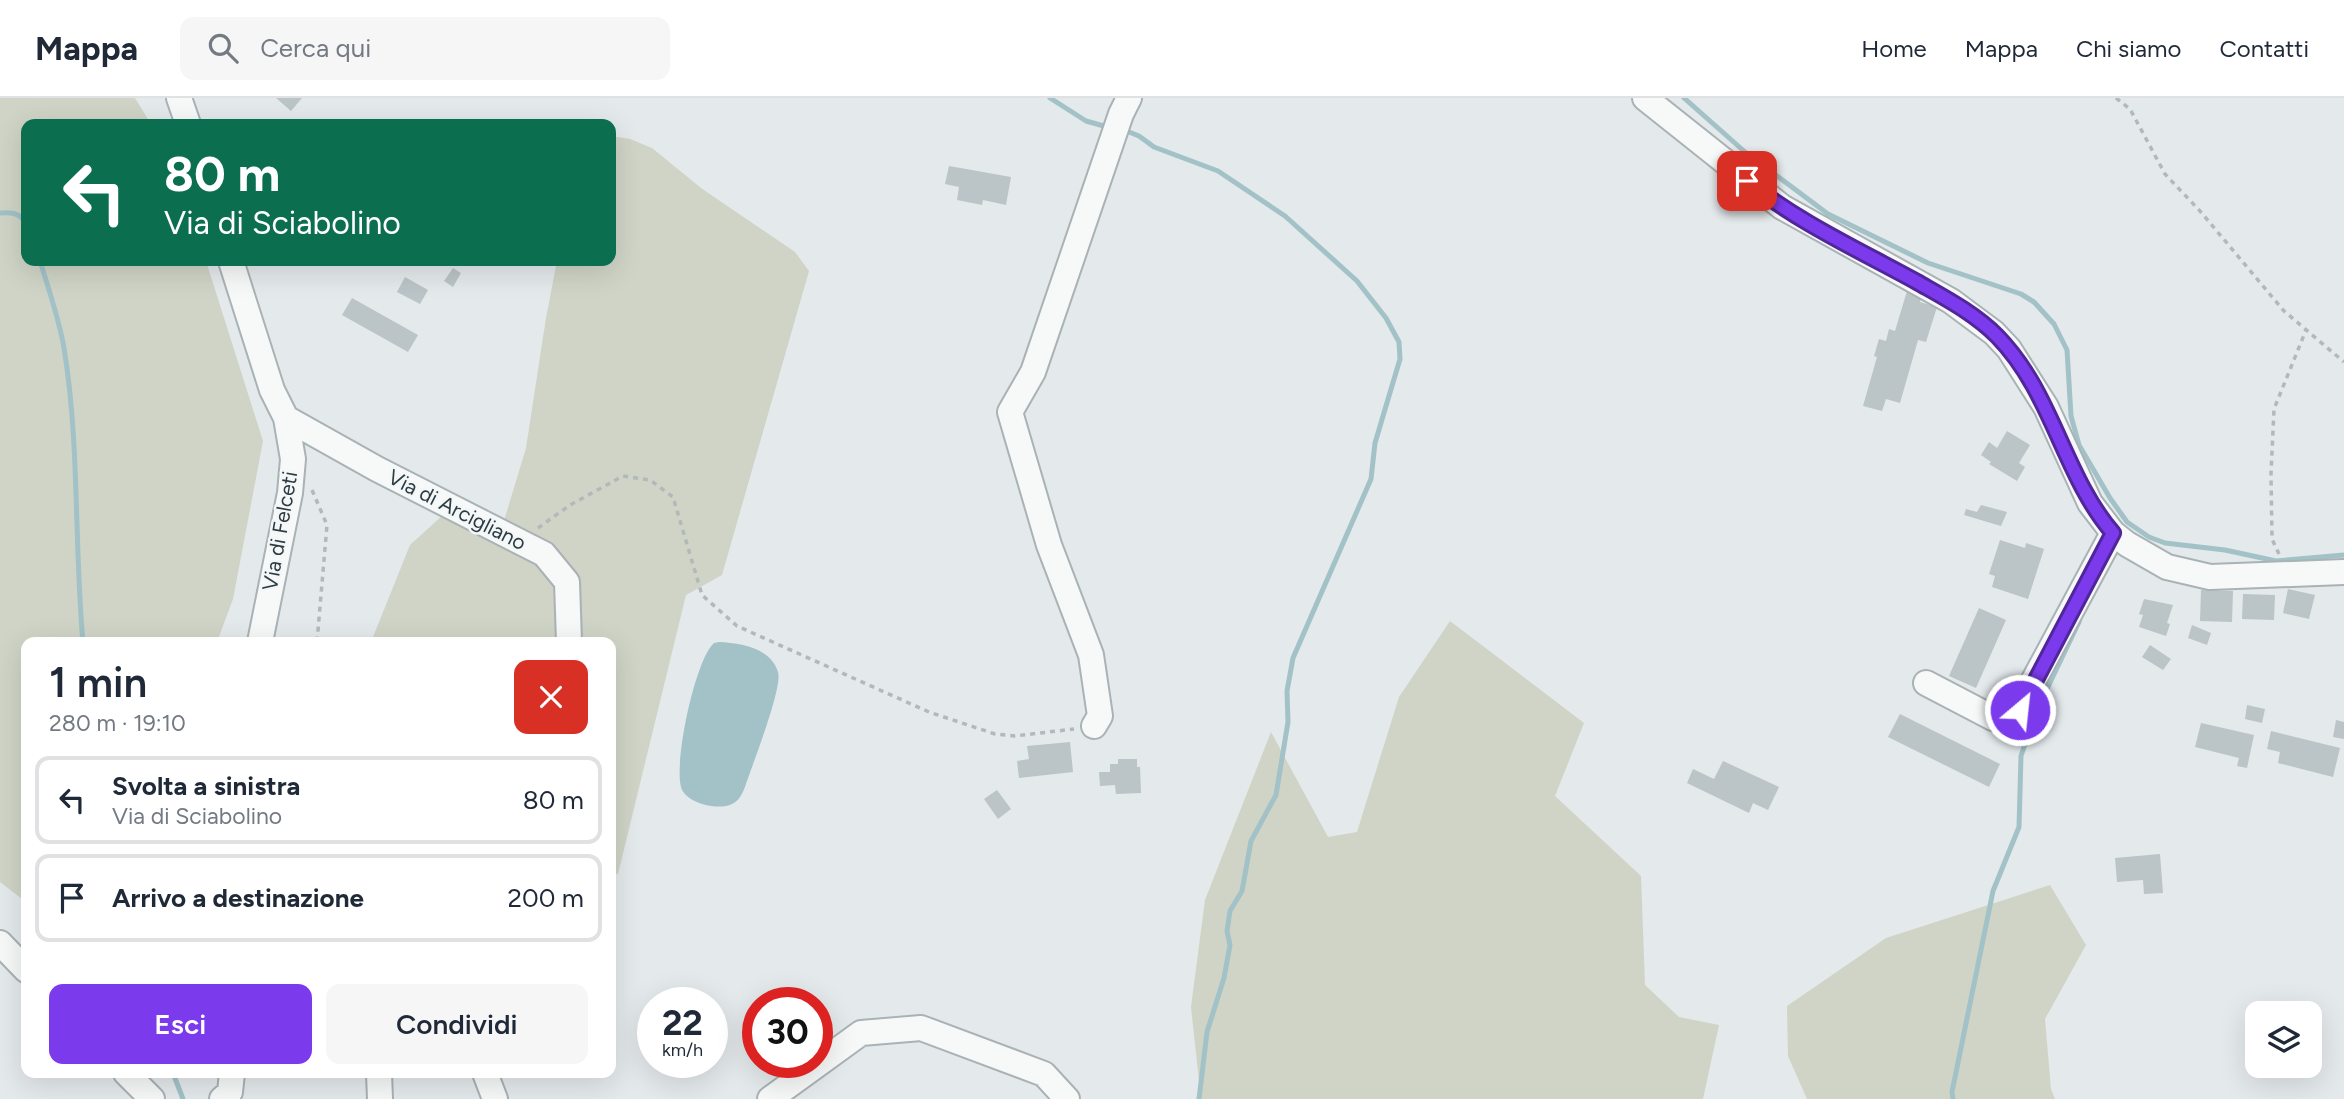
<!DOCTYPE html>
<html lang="it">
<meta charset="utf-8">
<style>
body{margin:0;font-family:Figtree,sans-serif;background:#f6f6f7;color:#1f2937;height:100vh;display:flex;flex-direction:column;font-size:26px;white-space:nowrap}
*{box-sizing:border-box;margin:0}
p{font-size:23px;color:#747a83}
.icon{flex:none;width:38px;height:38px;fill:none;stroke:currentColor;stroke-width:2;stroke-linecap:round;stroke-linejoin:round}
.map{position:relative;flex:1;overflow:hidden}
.side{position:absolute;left:21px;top:539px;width:595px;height:441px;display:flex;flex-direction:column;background:#fff;border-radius:14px;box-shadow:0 7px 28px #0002}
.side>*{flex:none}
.hud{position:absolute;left:21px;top:21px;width:595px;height:147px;border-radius:14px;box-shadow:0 7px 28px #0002;background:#0b6e4f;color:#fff;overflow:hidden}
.controls{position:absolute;left:2245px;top:903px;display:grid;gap:14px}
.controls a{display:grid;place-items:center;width:77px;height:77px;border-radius:14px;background:#fff;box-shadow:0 7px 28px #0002;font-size:35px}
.speed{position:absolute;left:637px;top:889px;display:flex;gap:14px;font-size:35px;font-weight:700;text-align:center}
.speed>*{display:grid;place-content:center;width:91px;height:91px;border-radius:50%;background:#fff;box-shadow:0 7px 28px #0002;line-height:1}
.speed small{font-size:18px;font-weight:400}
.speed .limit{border:10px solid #d22;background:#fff;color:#111}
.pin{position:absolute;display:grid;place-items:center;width:60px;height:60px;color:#fff;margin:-30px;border-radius:14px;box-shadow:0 4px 10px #0006}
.me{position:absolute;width:77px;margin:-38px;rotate:28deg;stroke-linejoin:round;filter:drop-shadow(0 0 5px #0008)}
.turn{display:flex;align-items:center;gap:24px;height:147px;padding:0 28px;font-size:32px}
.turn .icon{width:91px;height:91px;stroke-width:2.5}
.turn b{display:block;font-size:49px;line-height:60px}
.round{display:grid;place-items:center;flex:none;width:74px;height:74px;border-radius:14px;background:#f6f6f7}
.summary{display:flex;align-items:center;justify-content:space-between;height:119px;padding:0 28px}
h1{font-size:42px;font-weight:600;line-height:52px}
.primary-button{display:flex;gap:14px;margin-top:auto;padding:14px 28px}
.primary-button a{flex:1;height:80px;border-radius:14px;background:#7c3aed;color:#fff;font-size:28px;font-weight:600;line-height:80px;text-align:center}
.primary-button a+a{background:#f6f6f7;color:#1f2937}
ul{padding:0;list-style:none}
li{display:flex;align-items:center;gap:21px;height:88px;margin:0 14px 10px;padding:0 14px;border:4px solid #e0e1e3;border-radius:14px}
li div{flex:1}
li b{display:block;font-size:26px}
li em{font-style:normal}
header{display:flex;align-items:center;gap:42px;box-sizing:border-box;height:98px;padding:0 35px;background:#fff;border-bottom:2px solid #e0e1e3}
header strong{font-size:33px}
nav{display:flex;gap:38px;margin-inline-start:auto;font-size:24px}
.search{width:490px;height:63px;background:#f6f6f7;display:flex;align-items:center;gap:18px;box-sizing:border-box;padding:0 24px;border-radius:14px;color:#747a83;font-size:26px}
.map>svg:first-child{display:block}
.green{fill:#cfd4c6}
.water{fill:#a2c2c8}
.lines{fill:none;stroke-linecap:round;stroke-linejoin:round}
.stream{stroke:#a2c2c8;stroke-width:5}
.building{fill:#bbc4c7}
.minor-casing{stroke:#a9b2b5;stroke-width:28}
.path{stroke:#b2b9bb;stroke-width:3.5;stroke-dasharray:5 5;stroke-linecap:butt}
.minor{stroke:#f7f9f9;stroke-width:24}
.route-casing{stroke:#51269a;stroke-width:18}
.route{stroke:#7c3aed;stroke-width:12}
.labels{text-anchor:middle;stroke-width:5;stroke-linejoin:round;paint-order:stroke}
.street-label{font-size:21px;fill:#2d3c42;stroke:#f4f7f8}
</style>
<header>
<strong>Mappa</strong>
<div class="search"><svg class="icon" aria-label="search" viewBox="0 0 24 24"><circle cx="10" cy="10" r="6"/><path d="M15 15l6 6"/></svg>Cerca qui</div>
<nav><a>Home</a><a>Mappa</a><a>Chi siamo</a><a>Contatti</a></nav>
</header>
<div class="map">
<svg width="2344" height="1001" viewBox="0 0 2344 1001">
<rect width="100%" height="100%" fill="#e4e9eb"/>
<path class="green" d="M0 0H135L151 26H26V163H206L263 343 233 501 217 544H26V804L0 784Z
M611 38 630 41 652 50 701 90 795 154 809 173 722 477 686 497 618 776 611 775V544H371L410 447 443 417 497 446 526 350 546 220 557 163H611Z
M1450 523 1584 625 1555 698 1641 778 1645 887 1679 919 1719 927 1703 1001H1201L1191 909 1205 802 1271 634 1328 739 1357 734 1399 599Z
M2050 787 2086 847 2045 921 2051 991 2055 1001H1807L1788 958 1787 908 1886 840Z"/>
<path class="water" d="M719 544C741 545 771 550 778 574 783 590 751 670 745 689 742 696 739 703 732 706 718 713 685 705 681 689 674 664 695 562 714 545Z"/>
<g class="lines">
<path class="stream" d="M1050 0 1086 23 1111 30
M1684 0 1745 54 1828 116 1928 165 2021 196 2034 204 2054 226 2067 252 2071 318 2079 347 2110 400 2127 424 2149 439 2165 445 2225 452 2276 463 2344 457
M1124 32 1139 38 1154 49 1218 73 1285 118 1357 183 1386 220 1399 244 1400 261 1375 345 1371 381 1293 560 1287 593 1288 624 1276 697 1251 743 1242 793 1230 813 1227 833 1230 847 1224 880 1207 934 1199 1001
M0 115C11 114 19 115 26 124
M40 163C49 192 59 221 64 250 80 348 74 447 83 544
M173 975 183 1001
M1953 1001 1952 994 1993 793 2019 729 2021 658 2035 616 2079 524"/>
</g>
<path class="building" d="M276 0H302L291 13Z
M949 68 1011 79 1006 107 983 102 982 107 957 102 959 89 945 86Z
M453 170 461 175 453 189 444 183Z
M405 179 428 192 420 206 397 194Z
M1907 193 1922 197 1920 204 1937 209 1926 244 1918 242 1900 305 1886 301 1882 313 1863 308 1877 259 1874 258 1879 241 1886 243 1889 231 1895 233Z
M352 200 418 237 408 254 342 217Z
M2007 333 2030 347 2019 365 2025 369 2017 383 1989 366 1991 364 1981 357 1989 344 1997 350Z
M1981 407 2007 414 2001 428 1964 417 1966 411 1977 414Z
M2000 442 2025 450 2026 445 2044 451 2028 501 1992 489 1995 478 1989 476Z
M2288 491 2315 497 2309 521 2283 515Z
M2201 492 2233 493 2232 524 2200 523Z
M2243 496 2275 497 2274 522 2242 521Z
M2144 501 2173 507 2167 525 2170 526 2166 538 2139 529 2143 517 2139 516Z
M1979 510 2006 522 1976 590 1949 578Z
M2192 527 2211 535 2207 547 2188 540Z
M2150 547 2171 561 2163 572 2142 559Z
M2247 607 2265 611 2262 625 2245 621Z
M1900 616 2000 666 1989 689 1888 639Z
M2336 622 2344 624V641L2333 639Z
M2201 625 2254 637 2247 670 2237 668 2239 660 2195 649Z
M2271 633 2340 650 2333 679 2278 665 2280 654 2267 651Z
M1070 644 1073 674 1019 680 1017 663 1029 661 1027 648Z
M1118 661H1137V669H1140L1141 695 1116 696 1115 687 1100 688 1099 674H1110V666H1118Z
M1723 663 1779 689 1768 712 1753 705 1749 715 1687 685 1693 671 1714 681Z
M997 692 1011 711 998 721 984 701Z
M2160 756 2163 795 2144 796 2143 782 2117 784 2115 760Z"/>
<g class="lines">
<g class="minor-casing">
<path id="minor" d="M179 0 188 26
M1645 0 1782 109 1951 203 1994 235 2009 251 2046 309 2090 405 2113 435 2127 446 2167 469 2210 479 2344 474
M231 163 272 292 286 320 293 361 290 395 260 544
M286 320 377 371 544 456 567 484 569 544
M1926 585 1993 620 2007 623 2014 619 2113 435
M1094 628 1100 618 1091 557 1049 447 1010 314 1033 274 1121 16 1129 0
M0 845 26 872
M126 975 152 1001
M379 975 380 1001
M485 975 495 1001
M222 1001 230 994 232 975
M770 1001 861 935 921 930 1044 976 1067 1001"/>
</g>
<path class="path" d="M2116 0 2130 11 2165 76 2200 113 2284 213 2344 264
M312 392 327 427 317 544
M538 430 570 407 623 378 650 382 673 399 702 497 737 528 929 614 995 636 1015 638 1074 631
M2279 456 2272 441 2271 376 2274 311 2306 232"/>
<use href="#minor" class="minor"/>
</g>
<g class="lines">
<g class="route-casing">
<path id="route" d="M1747 83C1799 125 1859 152 1917 184 1945 200 1974 215 1997 238 2053 295 2063 377 2113 435L2020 612"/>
</g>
<use href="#route" class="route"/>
</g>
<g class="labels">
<g class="street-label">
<text transform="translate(457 412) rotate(27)" y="7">Via di Arcigliano</text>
<text transform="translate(280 433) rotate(-80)" y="7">Via di Felceti</text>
</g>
</g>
</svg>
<div class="controls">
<a><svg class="icon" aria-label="layers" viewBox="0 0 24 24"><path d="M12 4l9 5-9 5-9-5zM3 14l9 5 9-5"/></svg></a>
</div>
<div class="speed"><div>22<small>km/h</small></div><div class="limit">30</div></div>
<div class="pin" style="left:1747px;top:83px;background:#d93025"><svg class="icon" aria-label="arrive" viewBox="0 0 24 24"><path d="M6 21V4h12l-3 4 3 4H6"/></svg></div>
<svg class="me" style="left:2020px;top:612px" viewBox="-20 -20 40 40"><circle r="17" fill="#7c3aed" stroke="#fff" stroke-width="3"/><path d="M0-11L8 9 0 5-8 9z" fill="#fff"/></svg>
<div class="hud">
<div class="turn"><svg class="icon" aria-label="left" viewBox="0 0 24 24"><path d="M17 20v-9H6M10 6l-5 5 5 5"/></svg><div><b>80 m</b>Via di Sciabolino</div></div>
</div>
<section class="side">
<div class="summary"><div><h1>1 min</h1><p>280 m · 19:10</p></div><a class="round" style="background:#d93025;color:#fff"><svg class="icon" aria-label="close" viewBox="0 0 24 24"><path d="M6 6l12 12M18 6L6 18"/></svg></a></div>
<ul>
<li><svg class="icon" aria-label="left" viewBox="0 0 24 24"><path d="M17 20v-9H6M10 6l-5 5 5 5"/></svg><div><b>Svolta a sinistra</b><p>Via di Sciabolino</p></div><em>80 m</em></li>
<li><svg class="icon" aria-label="arrive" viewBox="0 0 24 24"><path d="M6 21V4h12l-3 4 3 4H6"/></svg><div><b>Arrivo a destinazione</b></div><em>200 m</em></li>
</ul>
<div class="primary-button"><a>Esci</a><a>Condividi</a></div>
</section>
</div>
